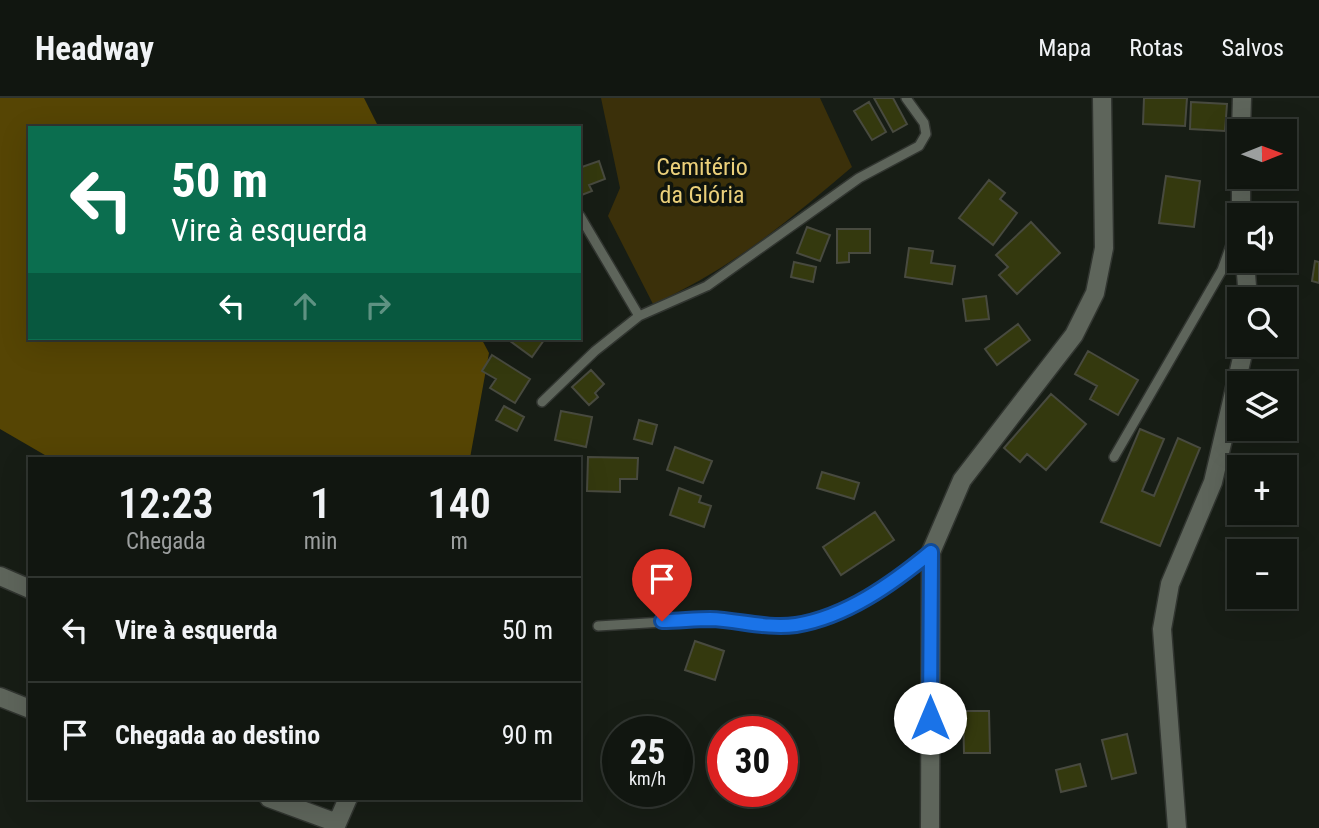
<!DOCTYPE html>
<html lang="pt">
<meta charset="utf-8">
<style>
body{margin:0;font-family:"Roboto Condensed",sans-serif;background:#1a1f19;color:#f1f3f6;height:100vh;display:flex;flex-direction:column;font-size:26px;white-space:nowrap}
*{box-sizing:border-box;margin:0}
p{font-size:23px;color:#9c9f9f}
.icon{flex:none;width:38px;height:38px;fill:none;stroke:currentColor;stroke-width:2;stroke-linecap:round;stroke-linejoin:round}
.map{position:relative;flex:1;overflow:hidden}
.panel{position:absolute;left:28px;top:359px;width:553px;height:343px;display:flex;flex-direction:column;background:#111610;border-radius:0px;box-shadow:0 7px 28px #0002,0 0 0 2px #303530}
.panel>*{flex:none}
.top-card{position:absolute;left:28px;top:28px;width:553px;height:214px;border-radius:0px;box-shadow:0 7px 28px #0002,0 0 0 2px #303530;background:#0b6e4f;color:#fff;overflow:hidden}
.needle{width:46px;rotate:89deg}
.fabs{position:absolute;left:1227px;top:21px;display:grid;gap:14px}
.fabs a{display:grid;place-items:center;width:70px;height:70px;border-radius:0px;background:#111610;box-shadow:0 7px 28px #0002,0 0 0 2px #303530;font-size:35px}
.speed{position:absolute;left:602px;top:618px;display:flex;gap:14px;font-size:35px;font-weight:700;text-align:center}
.speed>*{display:grid;place-content:center;width:91px;height:91px;border-radius:50%;background:#111610;box-shadow:0 7px 28px #0002,0 0 0 2px #303530;line-height:1}
.speed small{font-size:18px;font-weight:400}
.speed .limit{border:10px solid #d22;background:#fff;color:#111}
.pin{position:absolute;display:grid;place-items:center;width:60px;height:60px;color:#fff;margin:-72px -30px;border-radius:50% 50% 50% 0;rotate:-45deg;box-shadow:0 0 7px #0007}
.pin .icon{rotate:45deg}
.me{position:absolute;width:77px;margin:-38px;rotate:0deg;stroke-linejoin:round;filter:drop-shadow(0 0 5px #0008)}
.turn{display:flex;align-items:center;gap:24px;height:147px;padding:0 28px;font-size:32px}
.turn .icon{width:91px;height:91px;stroke-width:2.5}
.turn b{display:block;font-size:49px;line-height:60px}
.lanes{display:flex;align-items:center;height:66px;padding:0 28px;background:#0003;justify-content:center;gap:35px;direction:ltr}
.lanes .off{opacity:.35}
.eta{display:flex;justify-content:space-evenly;align-items:center;height:119px;text-align:center}
.eta b{font-size:42px;font-weight:600;line-height:49px}
ul{padding:0;list-style:none}
li{display:flex;align-items:center;gap:21px;height:105px;padding:0 28px;border-top:2px solid #303530}
li div{flex:1}
li b{display:block;font-size:26px}
li em{font-style:normal}
header{display:flex;align-items:center;gap:42px;box-sizing:border-box;height:98px;padding:0 35px;background:#111610;border-bottom:2px solid #303530}
header strong{font-size:33px}
nav{display:flex;gap:38px;margin-inline-start:auto;font-size:24px}
.map>svg:first-child{display:block}
.green{fill:#3b300a}
.forest{fill:#564504}
.building{fill:#34390e;stroke:#484a3f;stroke-width:2}
.lines{fill:none;stroke-linecap:round;stroke-linejoin:round}
.service-casing{stroke:#313530;stroke-width:12}
.minor-casing{stroke:#313530;stroke-width:21}
.service{stroke:#5e655b;stroke-width:9}
.minor{stroke:#5e655b;stroke-width:18}
.route-casing{stroke:#114b97;stroke-width:18}
.route{stroke:#1a73e8;stroke-width:12}
.labels{text-anchor:middle;stroke-width:7;stroke-linejoin:round;paint-order:stroke}
.park-label{font-size:24px;fill:#eacf7a;stroke:#0f140d}
</style>
<header>
<strong>Headway</strong>
<nav><a>Mapa</a><a>Rotas</a><a>Salvos</a></nav>
</header>
<div class="map">
<svg width="1319" height="730" viewBox="0 0 1319 730">
<rect width="100%" height="100%" fill="#171d15"/>
<path class="green" d="M601 0H820L852 69C790 122 728 173 653 206L608 118 620 90Z"/>
<path class="forest" d="M0 0H364L379 30H30V240H481L489 255 470 360H50L0 331Z"/>
<path class="building" d="M874 0H893L907 26 893 34Z
M1144 0H1187L1185 28 1143 26Z
M869 4 886 34 872 42 854 13Z
M1191 4 1227 6 1225 33 1190 31Z
M599 63 605 81 589 87 592 93 579 98V70Z
M1166 78 1200 83 1194 129 1159 125Z
M989 82 1005 95 1000 101 1017 115 993 147 959 120Z
M1031 124 1060 155 1017 196 999 177 1008 169 996 157Z
M807 129 830 137 820 163 797 155Z
M837 131H870V155H849V164L837 165Z
M909 150 933 153 931 165 955 168 952 186 905 179Z
M1315 163 1319 164V185L1312 183Z
M794 164 816 169 813 184 791 179Z
M986 198 989 221 966 223 963 201Z
M1018 226 1030 242 997 267 985 251Z
M506 240H541L544 242 532 259Z
M1088 253 1138 282 1118 317 1090 301 1097 288 1075 276Z
M492 257 530 281 515 305 490 290 496 281 482 273Z
M591 272 604 286 595 295 598 299 589 307 572 289Z
M1051 296 1086 326 1046 372 1027 356 1020 364 1004 350Z
M504 308 524 319 517 333 496 322Z
M561 313 592 319 586 349 555 342Z
M639 322 657 327 652 346 634 341Z
M1140 331 1164 341 1142 393 1154 398 1178 340 1200 350 1160 448 1101 424Z
M675 349 712 363 703 385 667 372Z
M588 359 638 360 637 381H620V394L587 393Z
M822 374 859 385 854 401 817 390Z
M679 390 701 398 699 404 711 408 704 429 670 417Z
M875 414 894 442 841 477 823 449Z
M695 543 724 553 715 582 685 572Z
M963 613H989L990 655H964Z
M1127 636 1136 675 1112 681 1102 642Z
M1080 666 1086 688 1061 694 1056 672Z"/>
<g class="lines">
<g class="service-casing">
<path id="service" d="M580 118 639 218
M542 304 595 253 639 218 707 188 859 80 919 48 926 36 924 25 906 0
M1114 359 1222 172 1239 125
M598 528 712 521 794 527 829 519 898 481 929 455"/>
</g>
<g class="minor-casing">
<path id="minor" d="M1241 33 1242 0
M1241 117V79
M1245 163 1248 201
M0 478 30 491
M0 599 30 611
M269 700 337 725
M335 730 348 700
M930 730 931 454 962 382 1074 237 1095 195 1104 150 1102 0
M1177 730 1162 531 1170 486 1213 384 1245 247"/>
</g>
<use href="#service" class="service"/>
<use href="#minor" class="minor"/>
</g>
<g class="lines">
<g class="route-casing">
<path id="route" d="M662 523C678 523 694 521 710 521 739 522 767 531 796 527 846 519 892 486 931 454L930 620"/>
</g>
<use href="#route" class="route"/>
</g>
<g class="labels">
<g class="park-label">
<text x="702" y="77">Cemitério<tspan x="702" dy="28">da Glória</tspan></text>
</g>
</g>
</svg>
<div class="fabs">
<a><svg class="needle" viewBox="-14 -14 28 28"><path d="M0-13l5 13h-10z" fill="#e53935"/><path d="M0 13l5-13h-10z" fill="#9c9f9f"/></svg></a>
<a><svg class="icon" aria-label="sound" viewBox="0 0 24 24"><path d="M4 9h4l5-4v14l-5-4H4zM17 9q2 3 0 6"/></svg></a>
<a><svg class="icon" aria-label="search" viewBox="0 0 24 24"><circle cx="10" cy="10" r="6"/><path d="M15 15l6 6"/></svg></a>
<a><svg class="icon" aria-label="layers" viewBox="0 0 24 24"><path d="M12 4l9 5-9 5-9-5zM3 14l9 5 9-5"/></svg></a>
<a>+</a>
<a>−</a>
</div>
<div class="speed"><div>25<small>km/h</small></div><div class="limit">30</div></div>
<div class="pin" style="left:662px;top:523px;background:#d93025"><svg class="icon" aria-label="arrive" viewBox="0 0 24 24"><path d="M6 21V4h12l-3 4 3 4H6"/></svg></div>
<svg class="me" style="left:930px;top:620px" viewBox="-20 -20 40 40"><circle r="19" fill="#fff"/><path d="M0-13L10 11 0 6-10 11z" fill="#1a73e8"/></svg>
<div class="top-card">
<div class="turn"><svg class="icon" aria-label="left" viewBox="0 0 24 24"><path d="M17 20v-9H6M10 6l-5 5 5 5"/></svg><div><b>50 m</b>Vire à esquerda</div></div>
<div class="lanes"><svg class="icon" aria-label="left" viewBox="0 0 24 24"><path d="M17 20v-9H6M10 6l-5 5 5 5"/></svg><svg class="icon off" aria-label="ahead" viewBox="0 0 24 24"><path d="M12 20V5M6 11l6-6 6 6"/></svg><svg class="icon off" aria-label="right" viewBox="0 0 24 24"><path d="M7 20v-9h11M14 6l5 5-5 5"/></svg></div>
</div>
<section class="panel">
<div class="eta">
<div><b>12:23</b><p>Chegada</p></div>
<div><b>1</b><p>min</p></div>
<div><b>140</b><p>m</p></div>
</div>
<ul>
<li><svg class="icon" aria-label="left" viewBox="0 0 24 24"><path d="M17 20v-9H6M10 6l-5 5 5 5"/></svg><div><b>Vire à esquerda</b></div><em>50 m</em></li>
<li><svg class="icon" aria-label="arrive" viewBox="0 0 24 24"><path d="M6 21V4h12l-3 4 3 4H6"/></svg><div><b>Chegada ao destino</b></div><em>90 m</em></li>
</ul>
</section>
</div>
